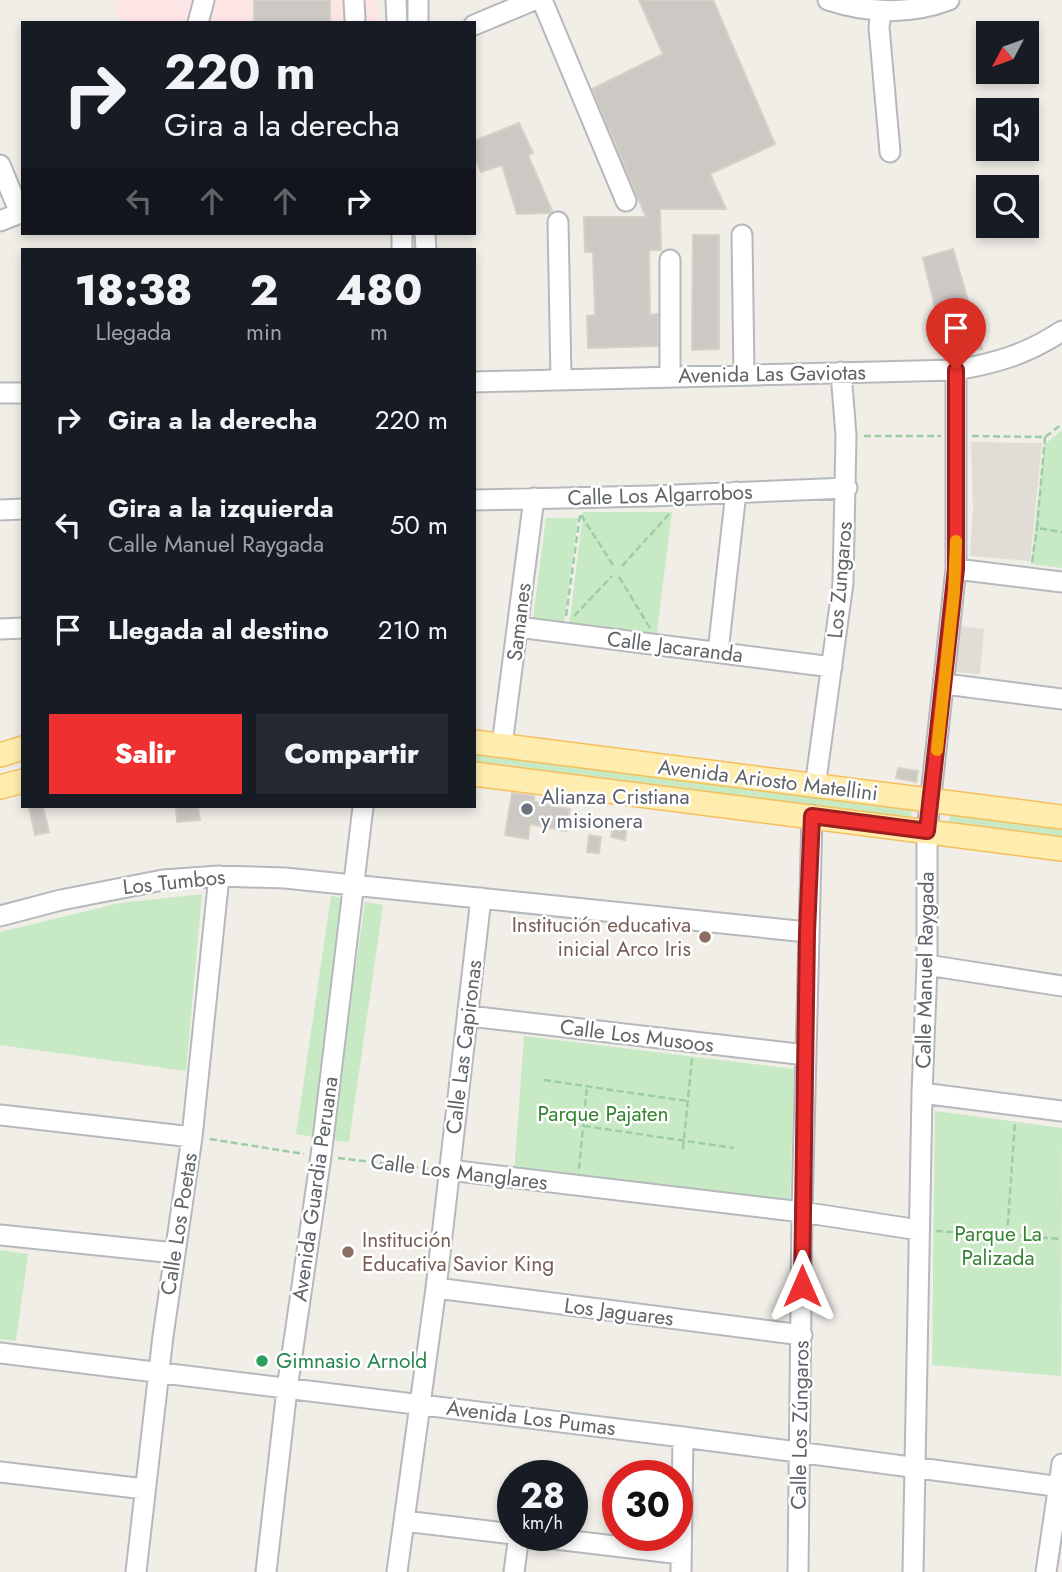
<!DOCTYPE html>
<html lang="es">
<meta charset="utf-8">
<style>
body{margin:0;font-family:Jost,sans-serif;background:#242831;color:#f1f3f6;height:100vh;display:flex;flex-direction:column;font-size:26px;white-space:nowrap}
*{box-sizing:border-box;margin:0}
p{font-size:23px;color:#9ea1a6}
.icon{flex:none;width:38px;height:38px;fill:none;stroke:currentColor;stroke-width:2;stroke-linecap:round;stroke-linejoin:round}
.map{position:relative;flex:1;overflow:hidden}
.details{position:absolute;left:21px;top:248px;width:455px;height:560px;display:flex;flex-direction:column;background:#171b24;border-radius:0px;box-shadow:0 4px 10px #0003}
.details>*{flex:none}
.hud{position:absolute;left:21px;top:21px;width:455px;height:214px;border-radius:0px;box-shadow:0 4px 10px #0003;background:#171b24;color:#f1f3f6;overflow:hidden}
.needle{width:46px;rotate:229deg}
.controls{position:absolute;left:976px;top:21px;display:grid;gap:14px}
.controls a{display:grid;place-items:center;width:63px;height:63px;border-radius:0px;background:#171b24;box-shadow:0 4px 10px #0003;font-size:35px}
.speed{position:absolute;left:497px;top:1460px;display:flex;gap:14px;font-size:35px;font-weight:700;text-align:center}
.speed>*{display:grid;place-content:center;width:91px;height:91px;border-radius:50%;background:#171b24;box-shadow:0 4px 10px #0003;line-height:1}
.speed small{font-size:18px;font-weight:400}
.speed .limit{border:10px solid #d22;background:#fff;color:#111}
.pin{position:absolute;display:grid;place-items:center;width:60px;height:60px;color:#fff;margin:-72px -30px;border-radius:50% 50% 50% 0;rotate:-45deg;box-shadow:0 0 7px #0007}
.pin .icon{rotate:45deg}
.me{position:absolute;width:77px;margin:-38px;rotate:0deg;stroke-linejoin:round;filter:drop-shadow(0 0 5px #0008)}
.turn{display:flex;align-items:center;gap:24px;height:147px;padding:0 28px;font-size:32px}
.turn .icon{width:91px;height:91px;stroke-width:2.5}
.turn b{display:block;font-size:49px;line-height:60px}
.lanes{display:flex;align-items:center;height:66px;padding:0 28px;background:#0003;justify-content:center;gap:35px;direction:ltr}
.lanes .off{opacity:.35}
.eta{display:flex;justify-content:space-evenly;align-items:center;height:119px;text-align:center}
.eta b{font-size:42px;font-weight:800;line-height:49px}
.cta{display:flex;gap:14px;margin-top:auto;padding:14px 28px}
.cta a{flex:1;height:80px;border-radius:0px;background:#ef3030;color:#fff;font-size:28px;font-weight:800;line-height:80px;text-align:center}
.cta a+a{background:#242831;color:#f1f3f6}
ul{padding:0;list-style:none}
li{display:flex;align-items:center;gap:21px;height:105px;padding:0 28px}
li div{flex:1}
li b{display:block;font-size:26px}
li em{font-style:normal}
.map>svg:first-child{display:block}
.education{fill:#e1ddd6}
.medical{fill:#fde6e5}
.green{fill:#c7e9c4}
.building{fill:#ccc9c5;stroke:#d6d0c5;stroke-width:2}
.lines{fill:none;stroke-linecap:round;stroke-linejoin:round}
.minor-casing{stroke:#b5b8bc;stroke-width:23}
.major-casing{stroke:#f6bf5c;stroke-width:26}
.path{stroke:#9dcda7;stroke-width:2.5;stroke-dasharray:7 3.5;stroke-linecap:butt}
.minor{stroke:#fff;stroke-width:19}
.major{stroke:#ffecaf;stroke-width:23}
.route-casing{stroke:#9b1f1f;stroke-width:18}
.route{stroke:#ef3030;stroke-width:12}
.slow{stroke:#f59e0b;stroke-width:12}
.worship-dot{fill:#6b7280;stroke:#fff;stroke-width:2.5}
.education-dot{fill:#8d6e63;stroke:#fff;stroke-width:2.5}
.leisure-dot{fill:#2e9e5b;stroke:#fff;stroke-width:2.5}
.labels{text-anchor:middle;stroke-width:5;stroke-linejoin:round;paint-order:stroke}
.street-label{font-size:21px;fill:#5f6468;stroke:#fff}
.worship-label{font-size:21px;fill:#5b616d;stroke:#fff;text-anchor:start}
.education-label{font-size:21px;fill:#785e54;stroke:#fff;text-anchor:end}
.park-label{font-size:21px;fill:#348331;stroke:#fff}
.leisure-label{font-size:21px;fill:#27864d;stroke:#fff;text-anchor:start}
</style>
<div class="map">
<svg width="1062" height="1572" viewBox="0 0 1062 1572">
<rect width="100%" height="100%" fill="#f1eee8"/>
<path class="education" d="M971 442 1042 443 1030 561 970 556 973 509Z
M959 626 984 629 980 674 955 672Z"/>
<path class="medical" d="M112 0H378L379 23H121Z"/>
<path class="green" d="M1062 430V568L1031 564 1044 445Z
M583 512H672L656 638 569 627Z
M546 518H578L564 624 533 619Z
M474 750 913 804 910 822 474 768Z
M953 812 1062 824V842L946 826Z
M202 894 186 1071 0 1045V932L120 903Z
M331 896 349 899 314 1137 296 1134Z
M365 902 383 905 349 1142 331 1140Z
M524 1036 794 1069 790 1203 514 1173Z
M935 1111 1062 1128 1061 1376 932 1365Z
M0 1250 28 1254 16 1341 0 1339Z"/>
<path class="building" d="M254 0H330V23H254Z
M639 0H713L775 144 710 174 726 209H660L661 250H649L650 315 658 314V346L588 348 587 316 595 315 593 252H585L584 217H646L592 89 663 54Z
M519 123 533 153 528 155 552 211 550 213 517 214 502 165 481 172 474 157V141Z
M693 235H719V349L692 350Z
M953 249 982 349 946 352 923 258Z
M898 768 918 771 916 782 896 778Z
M512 793 534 796V802L570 809 566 831 530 824 528 839 505 835Z
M29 807H43L49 832 35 835Z
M176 807H198L200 820 177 822Z
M613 825 627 827 625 840 611 837Z
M589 835 601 837 599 853 587 852Z"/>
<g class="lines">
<g class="minor-casing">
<path id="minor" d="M354 0 355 19
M396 0 397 23
M418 0V23
M542 0 626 201
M828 0C868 13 910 15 949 0
M881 12 879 27 890 152
M198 23 204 0
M474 25 534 0
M0 165 20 213
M0 221 23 212
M558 222 561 378
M402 233V250
M425 233 426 250
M742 235 744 374
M670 260V376
M474 382 956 370C997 363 1027 354 1062 331
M0 393H23
M474 500 651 496 847 488
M0 510 23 509
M956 569 1062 582
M518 627 832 667
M0 629 23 628
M718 652 736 492
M945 684 1062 699
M502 745 534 498
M815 787 843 583 846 436 841 372
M0 916 61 900 163 880 219 876 285 878 807 932
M927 965 1062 986
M469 1016 806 1055
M922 1093 1062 1111
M0 1115 192 1137
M449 1170 802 1212 919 1230
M0 1235 175 1253
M436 1288 802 1335
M0 1353 683 1437 1062 1487
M0 1472 145 1489
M404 1521 513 1534
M522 1535 681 1554
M136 1572 163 1336 192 1137 219 876
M266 1572 287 1389 321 1156 363 807
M397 1572 436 1288 481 898
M514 1572 519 1535
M681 1572 683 1437
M798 1572 802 1212 812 815
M913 1572 922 1093 927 965V831L956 569V370
M1046 1572 1062 1464"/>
</g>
<g class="major-casing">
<path id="major" d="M474 742 1062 817
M0 755 23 748
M474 774 1062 849
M0 787 23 781"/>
</g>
<path class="path" d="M864 436H941
M972 436 1045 437 1062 424
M1045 437 1037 528 1062 532
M581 515 613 565
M1032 562 1037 528
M622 566 671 512
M619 577 650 628
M566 616 580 515
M574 616 612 576
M544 1080 687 1101
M584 1126 734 1148
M210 1139 304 1154
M683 1149 692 1058
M338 1158 432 1169
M579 1169 587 1086
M936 1231 1062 1239
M1007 1236 1015 1121"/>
<use href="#minor" class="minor"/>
<use href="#major" class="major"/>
</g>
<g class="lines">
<g class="route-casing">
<path id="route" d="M802 1286 807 932 812 816 927 831 956 569V370"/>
</g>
<use href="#route" class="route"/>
<path class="slow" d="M937 750 954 592 956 541"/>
</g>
<circle class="worship-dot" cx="527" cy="809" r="7"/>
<g class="education-dot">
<circle cx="705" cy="937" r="7"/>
<circle cx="348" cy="1252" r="7"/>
</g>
<circle class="leisure-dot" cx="262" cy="1361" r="7"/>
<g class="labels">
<g class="street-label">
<text transform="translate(772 374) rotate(-1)" y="7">Avenida Las Gaviotas</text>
<text transform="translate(660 495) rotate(-2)" y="7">Calle Los Algarrobos</text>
<text transform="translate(840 580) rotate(-85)" y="7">Los Zungaros</text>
<text transform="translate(519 622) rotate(-83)" y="7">Samanes</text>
<text transform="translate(675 647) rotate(7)" y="7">Calle Jacaranda</text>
<text transform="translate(768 780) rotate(7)" y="7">Avenida Ariosto Matellini</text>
<text transform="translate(174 882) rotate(-6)" y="7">Los Tumbos</text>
<text transform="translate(925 970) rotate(-89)" y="7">Calle Manuel Raygada</text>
<text transform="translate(637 1036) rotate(7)" y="7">Calle Los Musoos</text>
<text transform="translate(464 1047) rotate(-83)" y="7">Calle Las Capironas</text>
<text transform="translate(459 1172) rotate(7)" y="7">Calle Los Manglares</text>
<text transform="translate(315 1189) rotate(-82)" y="7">Avenida Guardia Peruana</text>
<text transform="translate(179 1224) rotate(-81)" y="7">Calle Los Poetas</text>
<text transform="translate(619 1312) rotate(7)" y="7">Los Jaguares</text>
<text transform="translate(531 1418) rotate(7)" y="7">Avenida Los Pumas</text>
<text transform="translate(800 1425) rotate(-89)" y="7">Calle Los Zúngaros</text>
</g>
<g class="worship-label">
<text x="541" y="804">Alianza Cristiana<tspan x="541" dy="24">y misionera</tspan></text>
</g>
<g class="education-label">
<text x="691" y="932">Institución educativa<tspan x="691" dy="24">inicial Arco Iris</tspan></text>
<text x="362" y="1247" text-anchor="start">Institución<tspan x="362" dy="24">Educativa Savior King</tspan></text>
</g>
<g class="park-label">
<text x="603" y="1121">Parque Pajaten</text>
<text x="998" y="1241">Parque La<tspan x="998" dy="24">Palizada</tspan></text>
</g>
<g class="leisure-label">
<text x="276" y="1368">Gimnasio Arnold</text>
</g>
</g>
</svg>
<div class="controls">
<a><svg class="needle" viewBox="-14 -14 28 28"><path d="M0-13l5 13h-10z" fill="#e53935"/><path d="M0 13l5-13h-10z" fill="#9ea1a6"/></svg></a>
<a><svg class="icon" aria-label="sound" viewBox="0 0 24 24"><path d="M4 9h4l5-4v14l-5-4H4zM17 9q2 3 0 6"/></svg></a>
<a><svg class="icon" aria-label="search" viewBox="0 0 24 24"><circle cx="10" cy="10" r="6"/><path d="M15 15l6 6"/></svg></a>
</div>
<div class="speed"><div>28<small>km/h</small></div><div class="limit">30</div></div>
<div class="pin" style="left:956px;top:370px;background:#d93025"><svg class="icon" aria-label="arrive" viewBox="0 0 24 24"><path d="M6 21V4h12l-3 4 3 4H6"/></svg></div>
<svg class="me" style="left:802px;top:1286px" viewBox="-20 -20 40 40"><path d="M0-17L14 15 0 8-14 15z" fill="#ef3030" stroke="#fff" stroke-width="4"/></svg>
<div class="hud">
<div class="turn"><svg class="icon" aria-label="right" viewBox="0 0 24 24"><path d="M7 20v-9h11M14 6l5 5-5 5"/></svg><div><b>220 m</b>Gira a la derecha</div></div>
<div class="lanes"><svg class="icon off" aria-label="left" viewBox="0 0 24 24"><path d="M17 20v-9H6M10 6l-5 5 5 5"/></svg><svg class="icon off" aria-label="ahead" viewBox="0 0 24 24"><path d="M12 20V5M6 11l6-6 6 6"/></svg><svg class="icon off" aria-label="ahead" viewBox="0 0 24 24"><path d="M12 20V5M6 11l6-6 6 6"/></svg><svg class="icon" aria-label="right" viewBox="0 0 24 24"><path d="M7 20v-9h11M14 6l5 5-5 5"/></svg></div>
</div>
<section class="details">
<div class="eta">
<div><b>18:38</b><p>Llegada</p></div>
<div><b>2</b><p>min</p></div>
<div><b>480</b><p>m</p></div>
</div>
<ul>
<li><svg class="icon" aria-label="right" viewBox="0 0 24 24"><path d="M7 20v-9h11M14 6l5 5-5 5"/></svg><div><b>Gira a la derecha</b></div><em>220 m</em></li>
<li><svg class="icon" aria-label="left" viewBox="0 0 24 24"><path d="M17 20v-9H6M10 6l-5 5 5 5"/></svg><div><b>Gira a la izquierda</b><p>Calle Manuel Raygada</p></div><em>50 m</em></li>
<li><svg class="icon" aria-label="arrive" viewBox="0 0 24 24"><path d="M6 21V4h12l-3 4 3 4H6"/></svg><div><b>Llegada al destino</b></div><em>210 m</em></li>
</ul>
<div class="cta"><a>Salir</a><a>Compartir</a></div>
</section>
</div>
